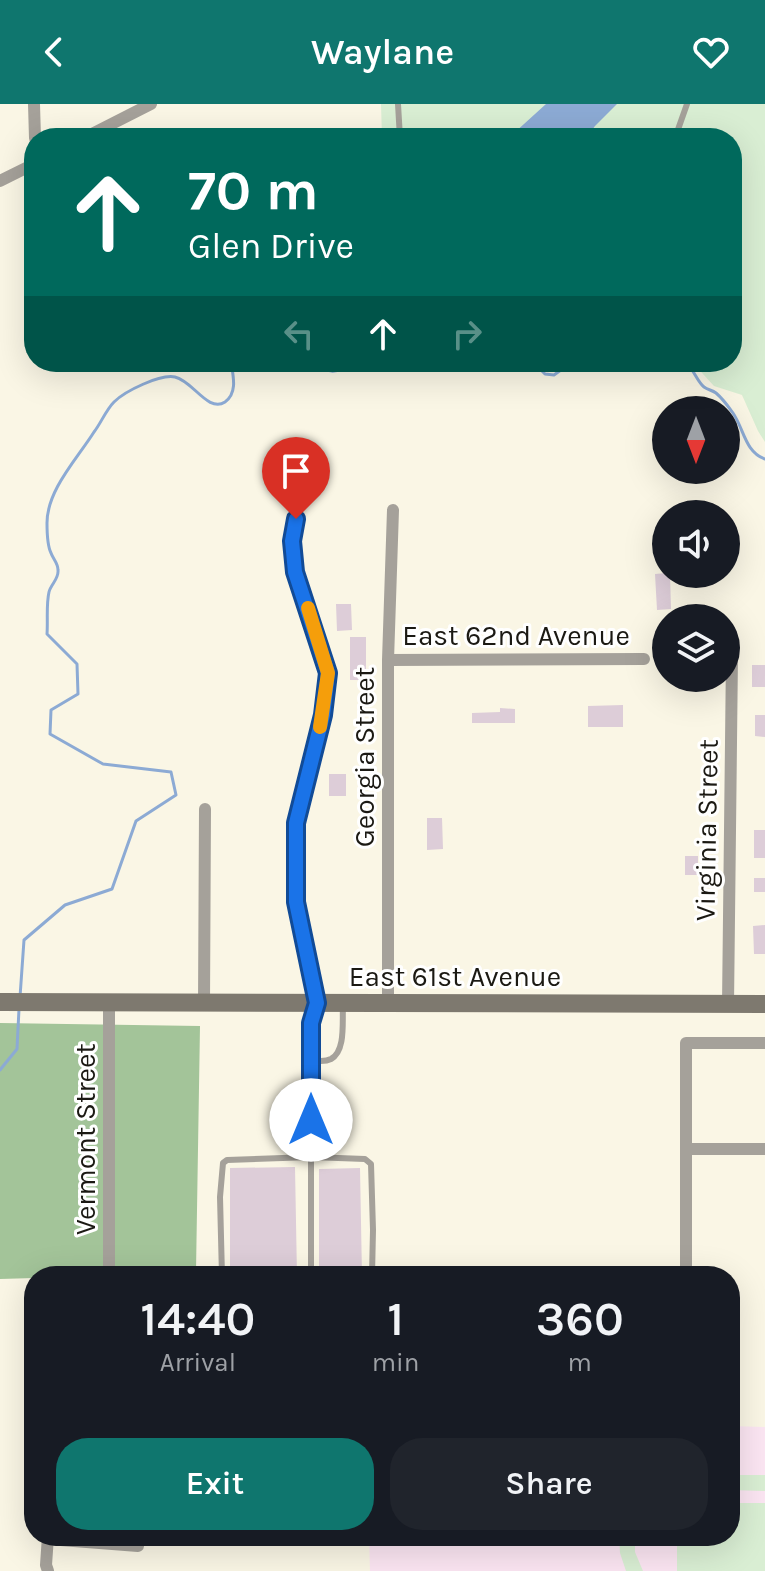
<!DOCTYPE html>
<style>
body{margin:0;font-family:Karla,sans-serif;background:#20242c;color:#f1f3f6;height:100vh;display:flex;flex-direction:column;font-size:30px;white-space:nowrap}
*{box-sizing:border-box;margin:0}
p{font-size:26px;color:#9ea1a6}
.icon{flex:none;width:44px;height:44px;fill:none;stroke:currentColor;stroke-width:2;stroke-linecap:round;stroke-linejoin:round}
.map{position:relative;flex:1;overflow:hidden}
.side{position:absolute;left:24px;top:1162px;width:716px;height:280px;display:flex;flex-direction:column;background:#171b24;border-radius:32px;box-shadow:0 8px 32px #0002}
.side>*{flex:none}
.hud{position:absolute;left:24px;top:24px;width:718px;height:244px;border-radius:32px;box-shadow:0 8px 32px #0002;background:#00695c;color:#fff;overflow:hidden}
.needle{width:52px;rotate:180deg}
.buttons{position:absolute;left:652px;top:292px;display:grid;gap:16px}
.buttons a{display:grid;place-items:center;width:88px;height:88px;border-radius:50%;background:#171b24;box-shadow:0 8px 32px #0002;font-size:40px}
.pin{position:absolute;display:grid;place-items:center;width:68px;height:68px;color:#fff;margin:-82px -34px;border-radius:50% 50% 50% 0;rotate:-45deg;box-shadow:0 0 8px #0007}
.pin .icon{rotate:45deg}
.me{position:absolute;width:88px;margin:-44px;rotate:0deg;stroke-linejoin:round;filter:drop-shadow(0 0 6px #0008)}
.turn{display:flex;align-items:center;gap:28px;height:168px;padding:0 32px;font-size:36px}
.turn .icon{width:104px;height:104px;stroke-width:2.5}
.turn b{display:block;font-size:56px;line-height:68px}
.lanes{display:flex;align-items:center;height:76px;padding:0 32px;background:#0003;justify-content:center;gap:40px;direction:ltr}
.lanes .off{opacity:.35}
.eta{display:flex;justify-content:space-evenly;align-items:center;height:136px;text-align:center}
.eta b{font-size:48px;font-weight:600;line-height:56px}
.button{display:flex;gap:16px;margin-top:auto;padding:16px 32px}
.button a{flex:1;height:92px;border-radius:32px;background:#0f766e;color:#fff;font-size:32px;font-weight:600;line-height:92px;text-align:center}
.button a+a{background:#20242c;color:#f1f3f6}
header{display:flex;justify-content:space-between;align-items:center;height:104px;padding:0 32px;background:#0f766e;color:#fff;font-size:36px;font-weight:600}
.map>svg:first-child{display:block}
.education{fill:#fbe5f2}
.green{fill:#d9eed3}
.forest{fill:#a3c499}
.water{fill:#8caad4}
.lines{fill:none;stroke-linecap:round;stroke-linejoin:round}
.stream{stroke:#8caad4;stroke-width:3}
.building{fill:#ddcdd8}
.service{stroke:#a5a19a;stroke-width:6}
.minor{stroke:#a5a19a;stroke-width:12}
.secondary{stroke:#7e796f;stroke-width:18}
.route-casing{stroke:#114b97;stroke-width:20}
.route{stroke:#1a73e8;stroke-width:14}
.slow{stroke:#f59e0b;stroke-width:14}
.labels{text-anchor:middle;stroke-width:6;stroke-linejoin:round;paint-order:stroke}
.street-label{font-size:28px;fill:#1b1913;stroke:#fff}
</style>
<header><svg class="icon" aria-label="back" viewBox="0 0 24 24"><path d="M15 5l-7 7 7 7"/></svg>Waylane<svg class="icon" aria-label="heart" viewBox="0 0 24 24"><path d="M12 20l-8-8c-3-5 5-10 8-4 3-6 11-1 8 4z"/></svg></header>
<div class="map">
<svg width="765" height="1467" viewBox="0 0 765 1467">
<rect width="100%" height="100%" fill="#faf6e5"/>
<path class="education" d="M730 1322 765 1323V1467H370L369 1432H730Z"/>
<path class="green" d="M381 0H765V338L758 327 742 291 714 282 692 258H732V34H382Z
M730 1371H765V1387L730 1386Z
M730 1399H765V1467H677V1432H730Z
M619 1432H635V1448L643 1467H626L620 1449Z"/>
<path class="forest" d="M0 919 200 922 196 1167 34 1172V1174L0 1175Z"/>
<path class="water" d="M546 0H617L595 22 586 34H511L513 30Z"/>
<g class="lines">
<path class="stream" d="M308 258C326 267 335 273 352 258
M533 258 545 270 554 271 572 258
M684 258C694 264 696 276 704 283 708 286 712 286 716 289 722 294 728 302 733 309 744 325 745 348 765 355
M20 893 24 836 65 801 112 785 136 717 176 691 171 668 103 660 50 630 51 606 78 590 77 560 47 530C48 517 46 501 49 488 51 480 59 475 58 466 58 459 53 455 51 449 47 441 47 428 47 419 47 386 77 355 94 328 101 319 106 306 114 298 125 287 160 270 175 273 193 277 208 309 225 298 238 289 233 271 231 258
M0 966 17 945 19 905"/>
</g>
<path class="building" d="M666 469 670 470 671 505 657 506 655 470Z
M336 500H351L352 526 337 527Z
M350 533H366V576H350Z
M752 561H765V583H752Z
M623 601V623H588V602Z
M500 604 515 605V619H472V609L500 608Z
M755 611H765V633L755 632Z
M329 670H346V692H329Z
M427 714H442L443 745 427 746Z
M754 726H765V754H754Z
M685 752H698V771H685Z
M754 774H765V788H754Z
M765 821V850H754L753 822Z
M295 1063 297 1172H230V1064Z
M360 1064 362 1172H319V1065Z"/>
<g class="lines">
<path class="service" d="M398 0 400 34
M675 34 687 0
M311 956C317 957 325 958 331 955 346 947 342 917 343 903
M222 1172 220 1093 223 1059 227 1056 311 1053 365 1055 371 1060 373 1126 372 1172
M311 1172V919L316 903"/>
<path class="minor" d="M34 0 35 34
M84 34 151 0
M0 77 34 60
M296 415 292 437 295 468 328 569 323 611 296 719V798L317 899
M388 556 644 555
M204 899 205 705
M388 899V556L393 406
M728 901 732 551
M687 1045H765
M109 1172V899
M686 1172V939H765
M48 1435 138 1442
M48 1467 46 1461 48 1432"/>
<path class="secondary" d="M0 898 765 900"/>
</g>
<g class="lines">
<g class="route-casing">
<path id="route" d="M296 415 292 437 295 468 328 569 323 611 296 719V798L317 899 311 919V1016"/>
</g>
<use href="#route" class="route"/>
<path class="slow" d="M308 504 328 569 320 623"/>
</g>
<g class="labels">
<g class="street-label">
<text x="516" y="541">East 62nd Avenue</text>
<text transform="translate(364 653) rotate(-90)" y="10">Georgia Street</text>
<text transform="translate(706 726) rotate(-89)" y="10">Virginia Street</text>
<text x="455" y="882">East 61st Avenue</text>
<text transform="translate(85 1035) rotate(-90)" y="10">Vermont Street</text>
</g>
</g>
</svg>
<div class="buttons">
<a><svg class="needle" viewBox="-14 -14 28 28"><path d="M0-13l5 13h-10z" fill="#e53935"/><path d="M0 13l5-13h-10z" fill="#9ea1a6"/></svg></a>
<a><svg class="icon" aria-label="sound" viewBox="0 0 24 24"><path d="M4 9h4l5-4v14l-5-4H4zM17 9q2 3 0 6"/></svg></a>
<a><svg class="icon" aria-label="layers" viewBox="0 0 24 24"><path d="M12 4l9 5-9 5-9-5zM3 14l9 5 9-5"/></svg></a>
</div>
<div class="pin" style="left:296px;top:415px;background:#d93025"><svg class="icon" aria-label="arrive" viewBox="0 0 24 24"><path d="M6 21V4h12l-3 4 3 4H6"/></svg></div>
<svg class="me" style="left:311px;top:1016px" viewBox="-20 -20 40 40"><circle r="19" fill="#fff"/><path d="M0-13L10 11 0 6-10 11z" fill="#1a73e8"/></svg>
<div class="hud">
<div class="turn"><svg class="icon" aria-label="ahead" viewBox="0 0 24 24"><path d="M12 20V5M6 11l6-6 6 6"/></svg><div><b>70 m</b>Glen Drive</div></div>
<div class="lanes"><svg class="icon off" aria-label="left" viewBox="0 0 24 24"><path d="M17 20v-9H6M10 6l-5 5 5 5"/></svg><svg class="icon" aria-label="ahead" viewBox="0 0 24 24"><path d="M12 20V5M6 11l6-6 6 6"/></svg><svg class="icon off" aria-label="right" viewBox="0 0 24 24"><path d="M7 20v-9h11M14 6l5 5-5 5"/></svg></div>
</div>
<section class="side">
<div class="eta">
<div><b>14:40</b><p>Arrival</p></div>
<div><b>1</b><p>min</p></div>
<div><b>360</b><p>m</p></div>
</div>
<div class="button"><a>Exit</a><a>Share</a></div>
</section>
</div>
